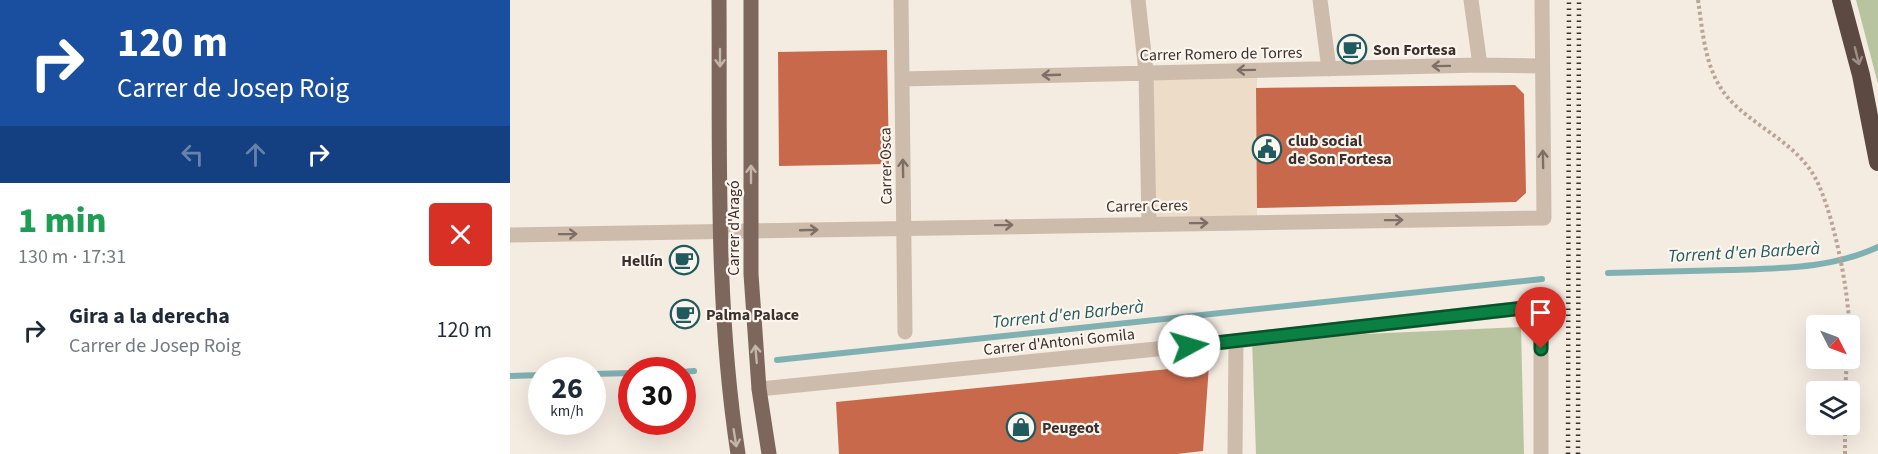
<!DOCTYPE html>
<html lang="es">
<meta charset="utf-8">
<style>
body{margin:0;font-family:"Source Sans 3",sans-serif;background:#f2f2f3;color:#1f2937;height:100vh;display:flex;flex-direction:column;font-size:22px;white-space:nowrap}
*{box-sizing:border-box;margin:0}
p{font-size:20px;color:#747a83}
.icon{flex:none;width:33px;height:33px;fill:none;stroke:currentColor;stroke-width:2;stroke-linecap:round;stroke-linejoin:round}
.map{position:relative;flex:1;overflow:hidden}
.details{display:flex;flex-direction:column;background:#fff;width:510px}
.details>*{flex:none}
.hud{background:#1a4fa0;color:#fff;overflow:hidden}
.needle{width:39px;rotate:132deg}
.controls{position:absolute;left:1296px;top:315px;display:grid;gap:12px}
.controls a{display:grid;place-items:center;width:54px;height:54px;border-radius:6px;background:#fff;box-shadow:0 6px 24px #0002;font-size:30px}
.speed{position:absolute;left:18px;top:357px;display:flex;gap:12px;font-size:30px;font-weight:700;text-align:center}
.speed>*{display:grid;place-content:center;width:78px;height:78px;border-radius:50%;background:#fff;box-shadow:0 6px 24px #0002;line-height:1}
.speed small{font-size:15px;font-weight:400}
.speed .limit{border:9px solid #d22;background:#fff;color:#111}
.pin{position:absolute;display:grid;place-items:center;width:51px;height:51px;color:#fff;margin:-62px -26px;border-radius:50% 50% 50% 0;rotate:-45deg;box-shadow:0 0 6px #0007}
.pin .icon{rotate:45deg}
.me{position:absolute;width:66px;margin:-33px;rotate:84deg;stroke-linejoin:round;filter:drop-shadow(0 0 4px #0008)}
.turn{display:flex;align-items:center;gap:21px;height:126px;padding:0 18px;font-size:27px}
.turn .icon{width:78px;height:78px;stroke-width:2.5}
.turn b{display:block;font-size:42px;line-height:51px}
.lanes{display:flex;align-items:center;height:57px;padding:0 18px;background:#0003;justify-content:center;gap:30px;direction:ltr}
.lanes .off{opacity:.35}
.round{display:grid;place-items:center;flex:none;width:63px;height:63px;border-radius:6px;background:#f2f2f3}
.headline{display:flex;align-items:center;justify-content:space-between;height:102px;padding:0 18px}
h1{font-size:36px;font-weight:800;line-height:45px;color:#1e9e55}
ul{padding:0;list-style:none}
li{display:flex;align-items:center;gap:18px;height:90px;padding:0 18px}
li div{flex:1}
li b{display:block;font-size:22px}
li em{font-style:normal}
main{display:flex;flex:1;min-height:0}
.map>svg:first-child{display:block}
.green{fill:#b8c4a0}
.plaza{fill:#ecdcc8}
.lines{fill:none;stroke-linecap:round;stroke-linejoin:round}
.stream{stroke:#7fb0b2;stroke-width:6}
.building{fill:#c8694b}
.path{stroke:#b9a596;stroke-width:4;stroke-dasharray:3 3;stroke-linecap:butt}
.minor{stroke:#cdbbac;stroke-width:15}
.primary{stroke:#7d675c;stroke-width:15}
.motorway{stroke:#5c4a42;stroke-width:18}
.rail{stroke:#3b302b;stroke-width:4.5;stroke-dasharray:1.5 4.5;stroke-linecap:butt}
.oneway{stroke:#9c8e87}
.oneway2{stroke:#c2b5ac}
.oneway3{stroke:#7d6f65}
.route-casing{stroke:#07532c;stroke-width:15}
.route{stroke:#0b8043;stroke-width:10}
.labels{text-anchor:middle;stroke-width:4.5;stroke-linejoin:round;paint-order:stroke}
.poi-label{font-size:16px;font-weight:bold;fill:#3b302b;stroke:#fbf5ee;text-anchor:start}
.street-label{font-size:16px;fill:#3b302b;stroke:#fbf5ee}
.water-label{font-size:18px;font-style:italic;fill:#1f5a5e;stroke:#fbf5ee}
</style>
<main>
<section class="details">
<div class="hud">
<div class="turn"><svg class="icon" aria-label="right" viewBox="0 0 24 24"><path d="M7 20v-9h11M14 6l5 5-5 5"/></svg><div><b>120 m</b>Carrer de Josep Roig</div></div>
<div class="lanes"><svg class="icon off" aria-label="left" viewBox="0 0 24 24"><path d="M17 20v-9H6M10 6l-5 5 5 5"/></svg><svg class="icon off" aria-label="ahead" viewBox="0 0 24 24"><path d="M12 20V5M6 11l6-6 6 6"/></svg><svg class="icon" aria-label="right" viewBox="0 0 24 24"><path d="M7 20v-9h11M14 6l5 5-5 5"/></svg></div>
</div>
<div class="headline"><div><h1>1 min</h1><p>130 m · 17:31</p></div><a class="round" style="background:#d93025;color:#fff"><svg class="icon" aria-label="close" viewBox="0 0 24 24"><path d="M6 6l12 12M18 6L6 18"/></svg></a></div>
<ul>
<li><svg class="icon" aria-label="right" viewBox="0 0 24 24"><path d="M7 20v-9h11M14 6l5 5-5 5"/></svg><div><b>Gira a la derecha</b><p>Carrer de Josep Roig</p></div><em>120 m</em></li>
</ul>
</section>
<div class="map">
<svg width="1368" height="454" viewBox="0 0 1368 454">
<rect width="100%" height="100%" fill="#f4ebe1"/>
<path class="green" d="M1346 0H1368V84Z
M1011 327 1014 454H746L742 339Z"/>
<path class="plaza" d="M747 70V222L639 223 636 72Z"/>
<g class="lines">
<path class="stream" d="M1098 273C1138 272 1178 271 1219 270 1270 268 1321 269 1368 247
M267 360 1032 279
M172 372 184 371
M82 374 122 373
M0 376 32 375"/>
</g>
<path class="building" d="M377 50 379 164 269 166 268 52Z
M1005 85 1014 94 1016 193 1006 202 747 208 746 88Z
M699 365 693 451 667 454H329L326 402Z"/>
<g class="lines">
<path class="path" d="M1188 0C1193 34 1195 72 1219 99 1244 126 1280 140 1301 171 1321 199 1339 291 1339 326
M1335 392 1337 358
M1335 454V424"/>
<path class="minor" d="M391 0 395 332
M628 0 636 72 639 223
M810 0 819 69
M961 0 970 65
M392 79 970 65 1031 66
M0 235 1034 218 1032 0
M249 389 726 341 1031 306V454
M725 454 726 341"/>
<path class="primary" d="M209 0C210 152 205 304 228 454
M241 0V274L249 389 259 454"/>
<path class="motorway" d="M1331 0 1351 75 1368 162"/>
<path class="rail" d="M1058 454 1059 0
M1068 454 1069 0"/>
</g>
<defs><path id="oneway-shaft" d="M-6 0H5M1.5-3L5.5 0L1.5 3" fill="none" stroke-width="1.6" stroke-linecap="round" stroke-linejoin="round" transform="scale(1.5)"/></defs>
<use class="oneway" href="#oneway-shaft" transform="translate(1347 56) rotate(76)"/>
<g class="oneway2">
<use href="#oneway-shaft" transform="translate(210 58) rotate(90)"/>
<use href="#oneway-shaft" transform="translate(241 174) rotate(-90)"/>
<use href="#oneway-shaft" transform="translate(246 354) rotate(-95)"/>
<use href="#oneway-shaft" transform="translate(225 438) rotate(81)"/>
</g>
<g class="oneway3">
<use href="#oneway-shaft" transform="translate(931 66) rotate(179)"/>
<use href="#oneway-shaft" transform="translate(736 70) rotate(179)"/>
<use href="#oneway-shaft" transform="translate(541 75) rotate(178)"/>
<use href="#oneway-shaft" transform="translate(1033 159) rotate(-91)"/>
<use href="#oneway-shaft" transform="translate(393 168) rotate(-91)"/>
<use href="#oneway-shaft" transform="translate(884 220) rotate(-1)"/>
<use href="#oneway-shaft" transform="translate(689 223) rotate(-1)"/>
<use href="#oneway-shaft" transform="translate(494 225) rotate(-1)"/>
<use href="#oneway-shaft" transform="translate(299 230) rotate(-2)"/>
<use href="#oneway-shaft" transform="translate(58 234) rotate(-1)"/>
</g>
<g class="lines">
<g class="route-casing">
<path id="route" d="M679 346 1031 306V349"/>
</g>
<use href="#route" class="route"/>
</g>
<defs>
<g id="cafe-ring" transform="scale(1.5)"><circle r="9.5" fill="#fbf5ee" stroke="#1f5a5e" stroke-width="1.5"/><path d="M-5.5-4.5H6V0H3Q3 3.5 0 3.5H-2.5Q-5.5 3.5-5.5 0ZM3-3.2v2h1.7v-2ZM-6 4.5H4V6H-6Z" fill="#1f5a5e"/></g>
<g id="civic-ring" transform="scale(1.5)"><circle r="9.5" fill="#fbf5ee" stroke="#1f5a5e" stroke-width="1.5"/><path d="M-.6-6.5H3V-4.5H.6V-3L4-1V1h2V6H-6V1h2V-1L-.6-3ZM-1.2 2.5V6h2.4V2.5Z" fill="#1f5a5e"/></g>
<g id="shop-ring" transform="scale(1.5)"><circle r="9.5" fill="#fbf5ee" stroke="#1f5a5e" stroke-width="1.5"/><path d="M-5-2.5h2.3a2.7 3.5 0 0 1 5.4 0H5L5.5 6h-11ZM-1.5-2.5h3a1.5 2.3 0 0 0-3 0Z" fill="#1f5a5e"/></g>
</defs>
<g fill-rule="evenodd">
<use href="#cafe-ring" x="842" y="49"/>
<use href="#civic-ring" x="757" y="149"/>
<use href="#cafe-ring" x="174" y="260"/>
<use href="#cafe-ring" x="175" y="314"/>
<use href="#shop-ring" x="511" y="427"/>
</g>
<g class="labels">
<g class="poi-label">
<text x="863" y="55">Son Fortesa</text>
<text x="778" y="146">club social<tspan x="778" dy="18">de Son Fortesa</tspan></text>
<text x="153" y="266" text-anchor="end">Hellín</text>
<text x="196" y="320">Palma Palace</text>
<text x="532" y="433">Peugeot</text>
</g>
<g class="street-label">
<text transform="translate(711 53) rotate(-1)" y="6">Carrer Romero de Torres</text>
<text transform="translate(375 166) rotate(-91)" y="6">Carrer Osca</text>
<text transform="translate(637 205) rotate(-1)" y="6">Carrer Ceres</text>
<text transform="translate(223 228) rotate(-90)" y="6">Carrer d'Aragó</text>
<text transform="translate(549 341) rotate(-6)" y="6">Carrer d'Antoni Gomila</text>
</g>
<g class="water-label">
<text transform="translate(1234 252) rotate(-3)" y="6">Torrent d'en Barberà</text>
<text transform="translate(558 314) rotate(-6)" y="6">Torrent d'en Barberà</text>
</g>
</g>
</svg>
<div class="controls">
<a><svg class="needle" viewBox="-14 -14 28 28"><path d="M0-13l5 13h-10z" fill="#e53935"/><path d="M0 13l5-13h-10z" fill="#747a83"/></svg></a>
<a><svg class="icon" aria-label="layers" viewBox="0 0 24 24"><path d="M12 4l9 5-9 5-9-5zM3 14l9 5 9-5"/></svg></a>
</div>
<div class="speed"><div>26<small>km/h</small></div><div class="limit">30</div></div>
<div class="pin" style="left:1031px;top:349px;background:#d93025"><svg class="icon" aria-label="arrive" viewBox="0 0 24 24"><path d="M6 21V4h12l-3 4 3 4H6"/></svg></div>
<svg class="me" style="left:679px;top:346px" viewBox="-20 -20 40 40"><circle r="19" fill="#fff"/><path d="M0-13L10 11 0 6-10 11z" fill="#0b8043"/></svg>
</div>
</main>
